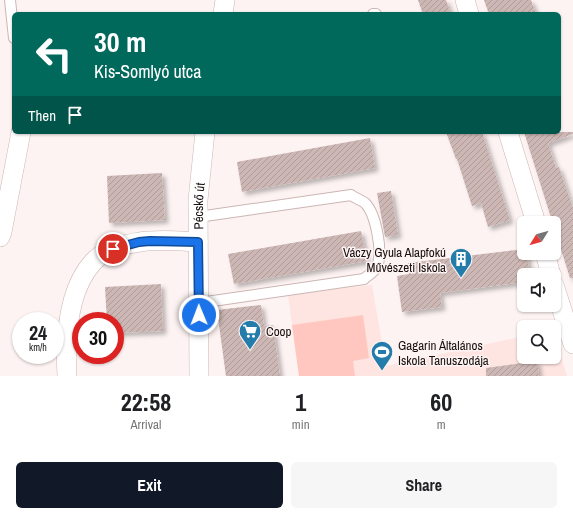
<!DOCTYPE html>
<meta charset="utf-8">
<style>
body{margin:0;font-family:"Archivo Narrow",sans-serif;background:#f6f6f6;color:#202124;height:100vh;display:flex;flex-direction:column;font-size:15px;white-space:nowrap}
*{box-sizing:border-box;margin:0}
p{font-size:13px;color:#757577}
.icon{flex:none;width:22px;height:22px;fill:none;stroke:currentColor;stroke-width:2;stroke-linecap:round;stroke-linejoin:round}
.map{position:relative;height:376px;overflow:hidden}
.side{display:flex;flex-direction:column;background:#fff;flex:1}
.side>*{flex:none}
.hud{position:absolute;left:12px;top:12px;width:549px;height:122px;border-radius:6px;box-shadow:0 1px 3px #0004;background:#00695c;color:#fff;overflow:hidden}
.needle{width:26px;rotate:233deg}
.fabs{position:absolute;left:517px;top:216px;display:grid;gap:8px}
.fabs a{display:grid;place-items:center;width:44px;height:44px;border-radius:6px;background:#fff;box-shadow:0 1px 3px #0004;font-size:20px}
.speed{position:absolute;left:12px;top:312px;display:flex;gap:8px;font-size:20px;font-weight:700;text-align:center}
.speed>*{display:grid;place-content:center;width:52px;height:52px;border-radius:50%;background:#fff;box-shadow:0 1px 3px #0004;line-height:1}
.speed small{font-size:10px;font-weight:400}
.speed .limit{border:6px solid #d22;background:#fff;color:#111}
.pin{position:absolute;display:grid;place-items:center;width:34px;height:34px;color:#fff;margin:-17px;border:2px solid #fff;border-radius:50%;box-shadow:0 1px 4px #0007}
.me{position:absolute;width:44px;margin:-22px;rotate:359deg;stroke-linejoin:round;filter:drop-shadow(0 0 3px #0008)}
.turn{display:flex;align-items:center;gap:14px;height:84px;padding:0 16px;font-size:18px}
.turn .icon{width:52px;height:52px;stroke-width:2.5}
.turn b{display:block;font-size:28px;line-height:34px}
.then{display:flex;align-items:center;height:38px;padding:0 16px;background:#0003;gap:8px;font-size:15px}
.eta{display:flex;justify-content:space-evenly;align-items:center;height:68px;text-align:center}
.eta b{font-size:24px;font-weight:700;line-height:28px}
.action{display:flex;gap:8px;margin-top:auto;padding:8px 16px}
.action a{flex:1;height:46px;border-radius:6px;background:#111827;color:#fff;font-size:16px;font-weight:700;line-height:46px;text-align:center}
.action a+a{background:#f6f6f6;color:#202124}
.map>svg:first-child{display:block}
.built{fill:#fee5e1}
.garden{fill:#ffc7bf}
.building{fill:url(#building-hatch);filter:url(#shadow)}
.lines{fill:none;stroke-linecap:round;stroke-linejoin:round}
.service-casing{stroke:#ccb6b3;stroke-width:12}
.minor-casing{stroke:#ccb6b3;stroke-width:20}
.service{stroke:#fff;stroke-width:10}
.minor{stroke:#fff;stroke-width:19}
.route-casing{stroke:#114b97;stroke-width:10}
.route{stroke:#1a73e8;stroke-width:7}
.labels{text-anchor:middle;stroke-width:3;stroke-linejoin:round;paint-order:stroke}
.street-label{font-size:13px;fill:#170f0e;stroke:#fdf3f2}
.poi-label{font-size:13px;fill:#170f0e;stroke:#fdf3f2;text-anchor:start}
</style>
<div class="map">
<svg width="573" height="376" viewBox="0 0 573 376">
<defs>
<pattern id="building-hatch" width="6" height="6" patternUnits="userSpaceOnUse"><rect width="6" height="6" fill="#cdb7b4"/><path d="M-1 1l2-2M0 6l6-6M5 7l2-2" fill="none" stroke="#af9c9a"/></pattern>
<filter id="shadow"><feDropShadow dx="3.5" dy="3.5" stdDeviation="2" flood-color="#0004"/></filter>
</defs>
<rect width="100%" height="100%" fill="#fdf3f2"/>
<path class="built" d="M372 285 386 366 524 336V357H554V334L567 376H299L288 295Z"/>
<path class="garden" d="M363 315 369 358 353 361 355 376H299L292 325Z"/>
<path class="building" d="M418 0H446L451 14H423Z
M484 0H531L536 14H489Z
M446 132H482L510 220 488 227 481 203 472 206 457 159H456Z
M524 132H573V134L548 143 556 168 559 167 573 208V278H570Z
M370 138 375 168 242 192 237 162Z
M162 173 165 220 109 223 107 176Z
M391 191 398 235 385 237 377 193Z
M361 231 367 261 234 284 228 254Z
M524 249V253H527L530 275H524V282L440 293 442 307 402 312 397 276 409 274 408 263Z
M161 284 163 331 115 333V321H107L105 287Z
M261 305 264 326 273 325 280 376H226L217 310Z
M537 361 539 376H486V368Z"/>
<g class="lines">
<g class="service-casing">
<path id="service" d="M10 0 14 38
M373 14H376
M198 217 351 195C355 198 361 200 365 203 376 214 384 255 376 268 374 272 367 276 364 279L199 303"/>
</g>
<g class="minor-casing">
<g id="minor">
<path d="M465 0 469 14"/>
<path d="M223 14 225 0"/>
<path d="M508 132 536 223"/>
<path d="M0 237 2 232 21 132"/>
<path d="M545 253 551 275"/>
<path d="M554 285 573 344"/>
<path d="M67 376C65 339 67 291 93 262 104 250 124 244 140 242 159 239 179 241 198 242"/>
<path id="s1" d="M199 376 198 200 205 132"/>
</g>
</g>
<use href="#service" class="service"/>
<use href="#minor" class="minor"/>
</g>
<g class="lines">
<g class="route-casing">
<path id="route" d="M113 249 139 242 150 241 198 242 199 315"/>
</g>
<use href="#route" class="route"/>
</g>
<defs>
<g id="building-pin" transform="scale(1.15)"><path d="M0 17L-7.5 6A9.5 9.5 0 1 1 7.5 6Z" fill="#247caa" stroke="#fdf3f2"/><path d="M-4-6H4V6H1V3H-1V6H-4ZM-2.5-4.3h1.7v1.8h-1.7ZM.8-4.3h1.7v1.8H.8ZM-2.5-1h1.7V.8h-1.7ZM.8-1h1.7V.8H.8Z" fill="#fff"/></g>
<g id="supermarket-pin" transform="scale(1.15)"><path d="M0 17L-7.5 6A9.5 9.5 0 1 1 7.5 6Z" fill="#247caa" stroke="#fdf3f2"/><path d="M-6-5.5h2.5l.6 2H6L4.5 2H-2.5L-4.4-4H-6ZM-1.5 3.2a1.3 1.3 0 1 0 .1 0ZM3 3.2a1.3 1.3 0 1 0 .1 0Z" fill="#fff"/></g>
<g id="stadium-pin" transform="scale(1.15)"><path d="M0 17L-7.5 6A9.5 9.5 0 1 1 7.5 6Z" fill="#247caa" stroke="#fdf3f2"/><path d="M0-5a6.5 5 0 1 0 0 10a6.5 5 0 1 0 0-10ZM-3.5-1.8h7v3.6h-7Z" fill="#fff"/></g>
</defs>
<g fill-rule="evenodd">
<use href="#building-pin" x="461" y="259"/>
<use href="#supermarket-pin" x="250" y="331"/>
<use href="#stadium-pin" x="382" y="352"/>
</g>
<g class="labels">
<g class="street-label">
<text dy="5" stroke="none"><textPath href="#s1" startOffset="170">Pécskő út</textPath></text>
</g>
<g class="poi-label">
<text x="446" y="257" text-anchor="end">Váczy Gyula Alapfokú<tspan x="446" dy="15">Művészeti Iskola</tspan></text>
<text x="266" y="336">Coop</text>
<text x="398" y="350">Gagarin Általános<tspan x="398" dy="15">Iskola Tanuszodája</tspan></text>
</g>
</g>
</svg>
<div class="fabs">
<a><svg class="needle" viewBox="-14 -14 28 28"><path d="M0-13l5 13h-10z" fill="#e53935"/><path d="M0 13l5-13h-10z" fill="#757577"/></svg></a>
<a><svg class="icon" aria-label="sound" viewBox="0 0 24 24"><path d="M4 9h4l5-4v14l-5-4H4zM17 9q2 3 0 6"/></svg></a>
<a><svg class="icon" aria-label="search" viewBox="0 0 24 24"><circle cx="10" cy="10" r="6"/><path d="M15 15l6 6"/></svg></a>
</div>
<div class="speed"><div>24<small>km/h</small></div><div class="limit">30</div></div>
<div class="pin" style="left:113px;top:249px;background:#d93025"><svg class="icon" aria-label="arrive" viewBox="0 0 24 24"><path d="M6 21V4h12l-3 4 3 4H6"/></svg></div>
<svg class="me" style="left:199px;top:315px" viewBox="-20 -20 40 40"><circle r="17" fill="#1a73e8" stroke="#fff" stroke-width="3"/><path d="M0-11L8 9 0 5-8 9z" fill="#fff"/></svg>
<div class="hud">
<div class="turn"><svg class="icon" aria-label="left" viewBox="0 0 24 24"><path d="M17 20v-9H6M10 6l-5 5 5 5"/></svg><div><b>30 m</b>Kis-Somlyó utca</div></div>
<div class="then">Then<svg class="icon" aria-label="arrive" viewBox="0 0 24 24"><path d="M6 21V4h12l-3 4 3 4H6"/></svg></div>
</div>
</div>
<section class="side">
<div class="eta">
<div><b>22:58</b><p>Arrival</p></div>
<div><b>1</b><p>min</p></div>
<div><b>60</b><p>m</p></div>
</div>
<div class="action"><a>Exit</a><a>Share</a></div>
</section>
